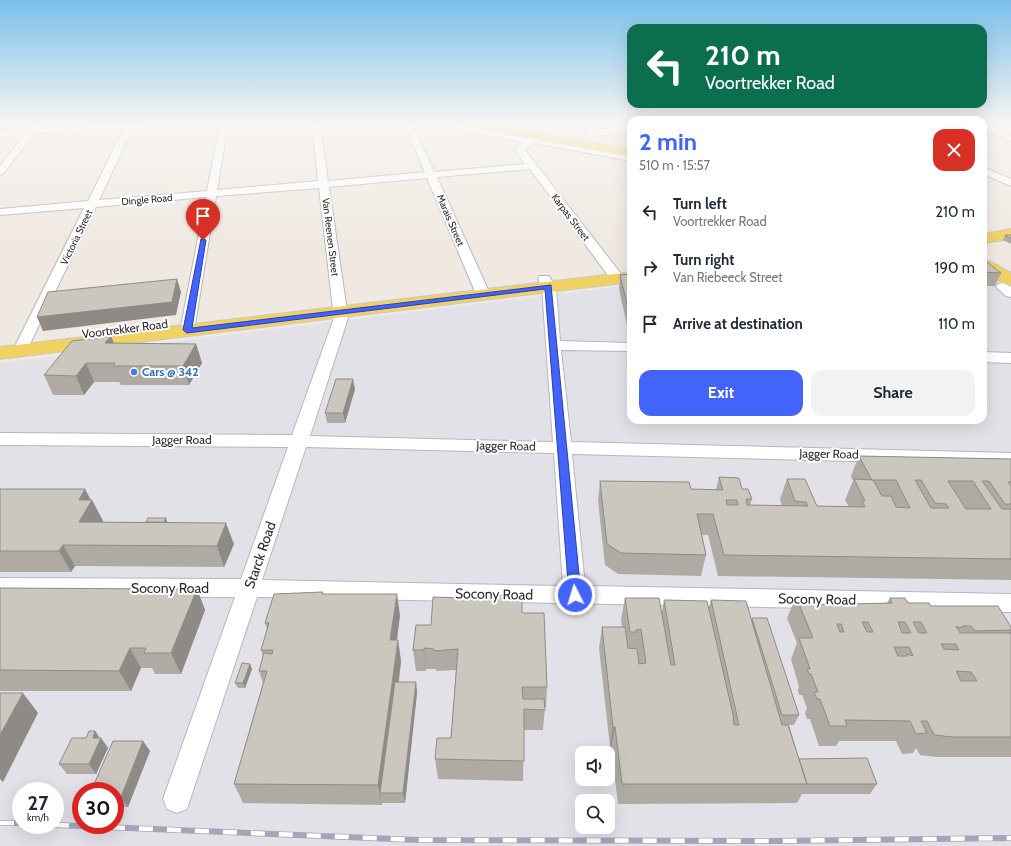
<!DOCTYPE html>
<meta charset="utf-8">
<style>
body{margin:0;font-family:Cabin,sans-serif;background:#f2f2f3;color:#1f2937;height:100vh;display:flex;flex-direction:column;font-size:15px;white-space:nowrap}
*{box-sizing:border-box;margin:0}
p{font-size:13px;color:#747a83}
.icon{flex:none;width:22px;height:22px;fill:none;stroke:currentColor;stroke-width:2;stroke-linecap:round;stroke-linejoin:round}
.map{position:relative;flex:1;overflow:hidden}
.details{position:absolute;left:627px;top:116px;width:360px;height:308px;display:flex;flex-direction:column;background:#fff;border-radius:12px;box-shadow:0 4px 16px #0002}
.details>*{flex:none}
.guide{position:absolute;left:627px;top:24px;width:360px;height:84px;border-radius:12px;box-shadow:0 4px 16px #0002;background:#0b6e4f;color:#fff;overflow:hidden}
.fabs{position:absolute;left:575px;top:746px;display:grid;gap:8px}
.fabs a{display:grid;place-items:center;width:40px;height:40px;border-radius:8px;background:#fff;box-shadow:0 4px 16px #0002;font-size:20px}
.speed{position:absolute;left:12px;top:782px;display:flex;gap:8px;font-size:20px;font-weight:700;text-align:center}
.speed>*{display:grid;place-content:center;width:52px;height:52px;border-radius:50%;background:#fff;box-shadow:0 4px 16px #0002;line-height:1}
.speed small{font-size:10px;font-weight:400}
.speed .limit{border:6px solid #d22;background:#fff;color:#111}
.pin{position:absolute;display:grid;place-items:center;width:34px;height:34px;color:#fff;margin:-41px -17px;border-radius:50% 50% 50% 0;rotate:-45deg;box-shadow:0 0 4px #0007}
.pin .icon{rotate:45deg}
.me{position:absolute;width:44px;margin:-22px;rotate:355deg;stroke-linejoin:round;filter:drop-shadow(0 0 3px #0008)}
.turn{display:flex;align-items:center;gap:14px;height:84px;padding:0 12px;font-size:18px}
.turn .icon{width:52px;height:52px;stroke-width:2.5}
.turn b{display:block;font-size:28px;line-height:34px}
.round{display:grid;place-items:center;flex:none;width:42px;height:42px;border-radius:12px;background:#f2f2f3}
.headline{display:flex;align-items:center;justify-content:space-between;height:68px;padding:0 12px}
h1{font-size:24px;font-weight:700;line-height:30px;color:#4264fb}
.action{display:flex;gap:8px;margin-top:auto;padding:8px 12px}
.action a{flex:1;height:46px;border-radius:12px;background:#4264fb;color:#fff;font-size:16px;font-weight:700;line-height:46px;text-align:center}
.action a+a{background:#f2f2f3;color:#1f2937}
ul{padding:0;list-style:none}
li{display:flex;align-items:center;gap:12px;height:56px;padding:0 12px}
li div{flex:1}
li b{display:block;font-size:15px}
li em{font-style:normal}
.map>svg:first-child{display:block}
.industrial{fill:#e3e1e8;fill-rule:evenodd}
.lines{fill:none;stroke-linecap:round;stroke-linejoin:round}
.street-casing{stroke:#b4b7c1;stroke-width:2}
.primary-casing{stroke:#c9c9c9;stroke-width:2}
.street{fill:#fff;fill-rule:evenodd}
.primary{fill:#f2d163;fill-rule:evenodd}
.rail-casing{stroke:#a3a6b8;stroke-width:6}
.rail{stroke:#fff;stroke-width:4.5;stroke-dasharray:14;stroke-linecap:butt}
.wall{fill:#afaba4}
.shaded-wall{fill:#8e8b86}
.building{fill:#cbc7bf;stroke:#8e8b86;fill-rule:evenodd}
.route{fill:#4264fb;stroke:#2b41a3}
.shop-dot{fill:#3f7fe0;stroke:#fff;stroke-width:1.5}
.labels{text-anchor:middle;stroke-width:4;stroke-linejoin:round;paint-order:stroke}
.far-street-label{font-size:10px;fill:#2e2e2e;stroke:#fff}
.street-label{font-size:12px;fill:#2e2e2e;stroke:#fff}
.shop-label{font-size:12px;font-weight:bold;fill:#366cbe;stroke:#fff;text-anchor:start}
.near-street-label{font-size:14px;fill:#2e2e2e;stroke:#fff}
</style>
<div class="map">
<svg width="1011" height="846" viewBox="0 0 1011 846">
<rect width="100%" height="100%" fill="#efe9e1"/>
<path class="industrial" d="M983 271 1011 287V846H0V363L631 285V420H983ZM582 753H608V779H582ZM21 791H55V825H21ZM81 791H115V825H81ZM582 801H608V827H582Z"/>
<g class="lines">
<g class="street-casing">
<path id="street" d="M33 124H39L40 126 38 129 121 124H157L156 126 153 127 133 128 99 200 207 191 220 124H228L217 190 318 181 312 124H320L328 181 425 172 406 128 407 124H415L414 128 434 172 525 164 515 150 519 144 523 142 454 129 453 127 457 124 631 155V161L534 143 525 150 622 275 623 278 622 281H612L530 169 437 177 490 294 488 297H478L476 294 427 178 329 187 348 318 310 436 553 442 542 287 538 279 539 276H549L556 287 560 341 631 343V351L561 350 571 442 1011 453V465L572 454 585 586 1011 594V612L257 597 187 809 177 813 167 809 163 799 235 597 0 596V578L241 579 288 447 0 445V433L292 435 334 318 319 188 216 196 194 331 192 334 187 335 182 334 180 331 206 197 96 207 27 350 25 353 20 354 15 353 13 350 84 208 0 215V209L88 201 124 128 34 134 3 174 0 175V166L24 135 0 137V131L29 129ZM306 447 554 453 563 586 262 580Z
M983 124 1011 135V141L983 129Z
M631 127V133L590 136 586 133 590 130Z
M983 167 1011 179V186L983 174Z
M1003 283 1011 287V297L1006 296 996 287 998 284Z
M983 352 1011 353V363L983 362Z"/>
</g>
<g class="primary-casing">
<path id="primary" d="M462 124H483L631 149V157L467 127 463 126Z
M1011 229V239L990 242 983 245V234Z
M983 259 989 261 1011 273V285L1005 284 983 271Z
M631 272V282L0 359V347Z"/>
</g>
<use href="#street" class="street"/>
<use href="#primary" class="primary"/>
<g class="rail-casing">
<path id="rail" d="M0 823H21
M55 825 419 840 775 841 1011 838"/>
</g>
<use href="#rail" class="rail"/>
</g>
<path class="wall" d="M1005 235H1011V244L1003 240Z
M983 259 1001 273 995 286H983Z
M631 274V334H629L619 289 620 275Z
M111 336 114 343 196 344 202 363 189 385H121L119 382H94L84 395H53L44 375Z
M355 389 345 423H327L325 413Z
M859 456 1011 459V580L718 576 708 535H702L706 555 701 576 618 574 605 565 598 501 600 481 691 489 716 490 719 477 742 489 752 499 750 505 782 506 780 499 787 479 817 506 849 507 845 500 853 481 851 476Z
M0 489H85L91 500H92L103 521 102 522H167L234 544 224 567 75 566 71 572H0Z
M0 588 164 592 197 589 205 610 181 674H155L152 668H141L131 691H0Z
M323 594 400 615 397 640H398L401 661 399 682H416L417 693 405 803H382V805L243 803 234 784 263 683 259 671 263 656 261 650 267 629 265 623Z
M796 597 809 605 887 603 890 598 908 603 931 606 1011 627V757H937L920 755 916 748 913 753 902 754 896 741H839L836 746H819L810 719H807L805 713 807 708 802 695H799L798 690 799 687 791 659 797 643 787 618Z
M625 598 662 611 664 600 709 607 711 600 752 620V618L799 715 794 725H789L799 759 877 784 870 794H802L797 803 618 804 611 747H610L599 648 602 627H622L621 619Z
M522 613 547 687 546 707H545L543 730H524L523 781 438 779 435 759 451 738 456 670 436 671V669H426V671H416L413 650 431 625Z
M252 669 245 688H238L235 683Z
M95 731 100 738H101L108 748 96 774H67L59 764 86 738Z
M143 741 150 751 128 807H115V791Z"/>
<path class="shaded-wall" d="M177 279 181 292 176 315 43 331 37 317Z
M111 336 118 355 105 343Z
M196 344 202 363 189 385 183 366Z
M86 363 94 382 84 395 76 376Z
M353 379 355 389 345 423 343 413Z
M85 489 91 501 92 500 103 521 95 534 79 522V500Z
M166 518 168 524 156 538Z
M226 523 234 544 224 567 217 546Z
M63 545 75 566 71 572 59 551Z
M197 589 205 610 181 674 171 653Z
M397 594 400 615 394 661 390 640Z
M398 640 401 661 384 793H380L382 803V805L378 785Z
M130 648 141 668 131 691 119 671Z
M424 648 426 669V671L424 650Z
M250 664 252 669 245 688 243 683Z
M416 682 417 693 405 803 403 793Z
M23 693 38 713 3 782 0 779V735Z
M613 727H615L611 747H610Z
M95 731 100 739 101 738 108 748 96 774 89 764 93 738Z
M143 741 150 751 128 807 121 797Z"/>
<path class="building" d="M1005 235H1011V239Z
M983 259 1001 273 983 272Z
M631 274V320L620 275Z
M177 279 172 302 37 317 48 292Z
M111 336 105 343 196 344 183 366H113L115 363H86L76 376 44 375 72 341Z
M336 379H353L343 413H325Z
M859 456 1011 459V482H1008L1011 486V504H1005L989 481H982L1002 509H1011V559L724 555 713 514H697L706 555 621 553 607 544 600 481 689 482 691 489 723 490 719 477 739 478 742 489H748L752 499H746L747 505 808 506 806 502 795 501 787 479H805L817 506 865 507 862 501H865L854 479 873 480 882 496H891L896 507 910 508 896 480H872ZM915 480H921L935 503 946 504 949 508H931ZM948 481H973L991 509H966ZM726 500H737L738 505H727Z
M0 489H85L79 500H92L79 522 226 523 217 546 63 545 59 551H0Z
M148 518H166L164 522H146Z
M0 588 163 589 161 592H168L169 589H197L171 653H144L146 648H130L119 671 0 670Z
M323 592 322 594H397L390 640H398L378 785 234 784 267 671H259L264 653 272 654 273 650H261L269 623H265L274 594Z
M461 594 522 596V613H544L547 687H522L523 699H544L545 710 524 709V761L435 759 437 738H451L458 649 434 651V649L424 648V650H413L416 625H431L433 597 461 598Z
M796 597H806L809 605 892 603 890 598H905L908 603H929L931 606H998L1011 627V630L975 631 971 626H962L960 628 956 626 960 633H1011V737H952L934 735 927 721H921L927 733 916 734 910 721 845 720 847 726H830L820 699H817L814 692H818L811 674H809L807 669H810L799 638H813ZM862 622H868L873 632H867ZM898 622H905L911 633H902ZM913 622H921L927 633H919ZM837 624H841L844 632H840ZM941 644H956L959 650 944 649ZM894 647H909L913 656 907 654V656H898ZM956 671 971 672 977 681H961Z
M625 598H659L671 665H675L664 600 707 601 734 719H733L734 725H739L711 600 746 601 782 725H788L807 784H622L615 727H613L602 627H625L628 648 637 649 639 664 646 663 641 629 636 630V632H630Z
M752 618H767L799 715H782Z
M242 663 250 664 243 683H235Z
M395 682H416L403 793H380Z
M0 693H23L0 735Z
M89 731H95L93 738H101L89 764H59L72 738H86Z
M113 741H143L121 797H115V791H91Z
M867 758 877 784H807L799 759Z"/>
<linearGradient id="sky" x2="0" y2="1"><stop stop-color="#7abfeb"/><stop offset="0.51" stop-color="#f8f5f2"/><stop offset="1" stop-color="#f8f5f2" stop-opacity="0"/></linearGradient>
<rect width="1011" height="242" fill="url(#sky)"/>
<path class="route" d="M201 239 206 240 192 328 551 285 581 595 579 599 575 600 571 599 569 595 545 289 187 333 183 330Z"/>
<circle class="shop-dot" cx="134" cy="372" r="4"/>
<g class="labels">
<g class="far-street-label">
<text transform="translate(147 199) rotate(-5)" y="4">Dingle Road</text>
<text transform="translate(571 217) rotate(53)" y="4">Karpas Street</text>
<text transform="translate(451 220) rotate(67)" y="4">Marais Street</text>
<text transform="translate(76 237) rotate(-64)" y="4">Victoria Street</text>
<text transform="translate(331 237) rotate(83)" y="4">Van Reenen Street</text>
</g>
<g class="street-label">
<text transform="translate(125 329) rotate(-7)" y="4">Voortrekker Road</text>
<text x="182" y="444">Jagger Road</text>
<text transform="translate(506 446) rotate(1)" y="4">Jagger Road</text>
<text transform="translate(829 454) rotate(1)" y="4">Jagger Road</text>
</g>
<g class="shop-label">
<text x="142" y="376">Cars @ 342</text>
</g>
<g class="near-street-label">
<text transform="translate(260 555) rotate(-71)" y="5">Starck Road</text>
<text x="170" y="593">Socony Road</text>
<text transform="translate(494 594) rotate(1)" y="5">Socony Road</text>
<text transform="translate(817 599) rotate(1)" y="5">Socony Road</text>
</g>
</g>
</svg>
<div class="fabs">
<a><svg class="icon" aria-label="sound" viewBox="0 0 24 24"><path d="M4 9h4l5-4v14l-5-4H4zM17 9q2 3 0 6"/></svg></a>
<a><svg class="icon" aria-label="search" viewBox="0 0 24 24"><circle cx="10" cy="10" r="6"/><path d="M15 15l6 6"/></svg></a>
</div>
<div class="speed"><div>27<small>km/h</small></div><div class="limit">30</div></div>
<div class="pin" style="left:203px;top:240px;background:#d93025"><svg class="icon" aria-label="arrive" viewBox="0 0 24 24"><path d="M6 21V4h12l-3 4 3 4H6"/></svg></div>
<svg class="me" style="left:575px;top:595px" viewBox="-20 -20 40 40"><circle r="17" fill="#4264fb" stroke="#fff" stroke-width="3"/><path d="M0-11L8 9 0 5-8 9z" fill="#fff"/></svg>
<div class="guide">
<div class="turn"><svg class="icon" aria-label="left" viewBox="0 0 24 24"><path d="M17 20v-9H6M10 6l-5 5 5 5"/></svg><div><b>210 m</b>Voortrekker Road</div></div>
</div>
<section class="details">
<div class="headline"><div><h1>2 min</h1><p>510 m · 15:57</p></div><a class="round" style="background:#d93025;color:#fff"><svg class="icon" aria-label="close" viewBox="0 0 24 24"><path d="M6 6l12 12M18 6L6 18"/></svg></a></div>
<ul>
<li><svg class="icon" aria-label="left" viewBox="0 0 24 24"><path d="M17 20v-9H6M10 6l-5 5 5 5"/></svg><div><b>Turn left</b><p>Voortrekker Road</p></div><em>210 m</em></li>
<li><svg class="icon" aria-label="right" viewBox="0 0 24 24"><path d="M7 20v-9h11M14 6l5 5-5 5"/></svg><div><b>Turn right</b><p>Van Riebeeck Street</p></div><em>190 m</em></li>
<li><svg class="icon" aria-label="arrive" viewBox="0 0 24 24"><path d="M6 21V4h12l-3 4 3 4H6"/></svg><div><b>Arrive at destination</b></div><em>110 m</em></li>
</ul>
<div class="action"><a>Exit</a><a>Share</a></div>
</section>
</div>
